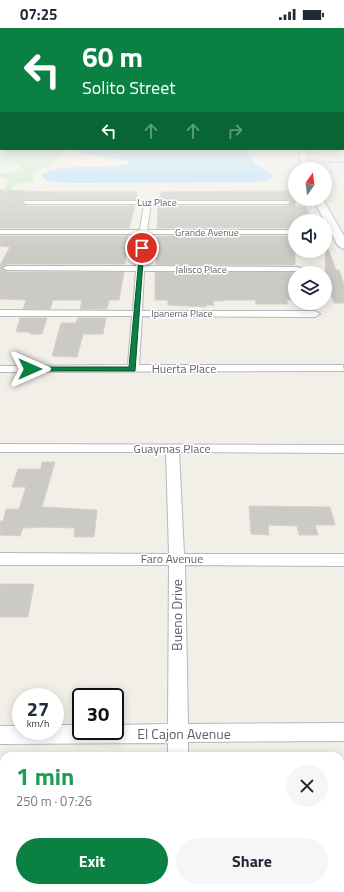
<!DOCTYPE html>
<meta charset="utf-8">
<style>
body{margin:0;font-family:"Titillium Web",sans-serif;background:#f6f6f7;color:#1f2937;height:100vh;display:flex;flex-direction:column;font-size:15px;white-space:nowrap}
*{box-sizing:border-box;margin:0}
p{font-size:13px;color:#747a83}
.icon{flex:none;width:22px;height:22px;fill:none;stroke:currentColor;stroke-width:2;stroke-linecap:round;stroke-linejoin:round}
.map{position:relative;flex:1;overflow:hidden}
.sheet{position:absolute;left:0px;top:724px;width:344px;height:140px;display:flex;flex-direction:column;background:#fff;border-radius:12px 12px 0 0;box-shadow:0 2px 10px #0003}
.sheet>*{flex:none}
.guide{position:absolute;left:0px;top:0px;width:344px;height:122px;box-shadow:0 2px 10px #0003;background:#0b8043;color:#fff;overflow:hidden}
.needle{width:26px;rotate:14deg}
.tools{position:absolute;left:288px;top:134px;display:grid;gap:8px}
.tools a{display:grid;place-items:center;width:44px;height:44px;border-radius:50%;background:#fff;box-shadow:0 2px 10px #0003;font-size:20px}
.speed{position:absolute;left:12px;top:660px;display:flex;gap:8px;font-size:20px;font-weight:700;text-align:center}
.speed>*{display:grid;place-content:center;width:52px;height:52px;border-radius:50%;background:#fff;box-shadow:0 2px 10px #0003;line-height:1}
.speed small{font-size:10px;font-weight:400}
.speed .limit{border:2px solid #111;border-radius:6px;background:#fff;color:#111}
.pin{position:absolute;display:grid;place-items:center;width:34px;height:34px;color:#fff;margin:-17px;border:2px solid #fff;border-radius:50%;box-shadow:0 1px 4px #0007}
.me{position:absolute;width:44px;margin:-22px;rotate:90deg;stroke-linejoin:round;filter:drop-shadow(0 0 3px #0008)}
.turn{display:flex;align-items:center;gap:14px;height:84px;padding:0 16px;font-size:18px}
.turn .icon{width:52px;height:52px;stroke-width:2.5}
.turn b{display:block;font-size:28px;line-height:34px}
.lanes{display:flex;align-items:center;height:38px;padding:0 16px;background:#0003;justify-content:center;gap:20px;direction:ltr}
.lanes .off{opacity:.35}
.round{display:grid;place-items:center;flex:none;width:42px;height:42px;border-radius:21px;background:#f6f6f7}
.headline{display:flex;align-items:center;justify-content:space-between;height:68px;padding:0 16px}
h1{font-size:24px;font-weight:700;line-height:30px;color:#1e9e55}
.primary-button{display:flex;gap:8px;margin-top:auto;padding:8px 16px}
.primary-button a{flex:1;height:46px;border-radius:24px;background:#0b8043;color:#fff;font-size:16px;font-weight:700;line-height:46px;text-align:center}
.primary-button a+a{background:#f6f6f7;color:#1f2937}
.status{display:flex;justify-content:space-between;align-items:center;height:28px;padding:0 20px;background:#fff;direction:ltr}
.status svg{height:11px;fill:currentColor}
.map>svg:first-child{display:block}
.green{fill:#c5e8c5}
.water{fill:#aadaff}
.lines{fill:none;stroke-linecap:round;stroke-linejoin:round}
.stream{stroke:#aadaff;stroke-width:2}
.building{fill:#cccac5;stroke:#d6d1c6}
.street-casing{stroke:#b5b8bc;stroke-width:2}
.secondary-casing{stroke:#b6babf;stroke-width:2}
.street{fill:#fff;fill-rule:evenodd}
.secondary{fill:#fff;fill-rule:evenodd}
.rail{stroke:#b6b7b8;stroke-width:1.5;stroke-dasharray:0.5 2;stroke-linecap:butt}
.route{fill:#0b8043;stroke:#07532c}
.labels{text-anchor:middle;stroke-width:3;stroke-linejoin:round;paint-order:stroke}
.far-street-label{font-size:10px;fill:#5f6368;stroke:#fff}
.street-label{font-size:12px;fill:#5f6368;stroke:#fff}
.near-street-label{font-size:14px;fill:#5f6368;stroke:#fff}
</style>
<div class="status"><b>07:25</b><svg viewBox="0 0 49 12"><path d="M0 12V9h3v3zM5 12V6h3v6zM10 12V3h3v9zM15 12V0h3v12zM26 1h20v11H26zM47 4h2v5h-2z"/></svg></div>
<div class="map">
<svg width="344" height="864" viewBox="0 0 344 864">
<rect width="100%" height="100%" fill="#f1efe8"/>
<path class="green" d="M0 105 1 121H61C62 133 45 140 35 144L33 150 35 153 15 156 4 171 0 163 5 160 8 151 0 150V146L15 143 21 137H0Z"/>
<path class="water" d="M76 121H245L255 136 273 148 270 151 260 154 70 155 47 153 42 149V146C70 133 101 144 130 135V133L85 126Z"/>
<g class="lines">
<path class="stream" d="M322 134H344"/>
</g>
<path class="building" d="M0 162 54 164H137L136 172H24L22 174 26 178H135L129 200H0Z
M258 163H295V179H306L313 193H295V200H157L158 178H287L291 174 289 172H159L161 164Z
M0 208H128L125 236H7L2 239 7 244H124L119 272H109L107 281H80L82 272H53L50 281H23L26 272 0 271V237L10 219 0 218Z
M157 208H295V237H156Z
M326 215 336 242H339L344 256V275H334L325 251Z
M155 244H295V256L289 257 294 272H286L288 276H256L255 272H223V273H213L214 277H206V279L168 277V272H155Z
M20 290H47L42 306H30V304H16Z
M78 290H106L103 306H83L77 329 52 328 61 295H76Z
M42 434H55L42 479 97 482 94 509H74L75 500 42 499 23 500 20 508 0 507V493H3L6 481H19L26 459H12L18 441H41Z
M249 478 330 479 335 497H315L318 507H299L297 498 268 497 269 507 251 506Z
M0 556H34L28 589H0Z"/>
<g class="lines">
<g class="street-casing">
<path id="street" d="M24 173H289L290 174 287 176H151L147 202H295V206H147L145 238 298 239 302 241 298 243H144L142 283H315L320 286 315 289 142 288 139 337H343L344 343 0 344V338L128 337 132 288H0V282L133 283 136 243 7 242 3 240 7 238H136L139 206H0V202H140L144 176H26L23 174Z
M325 202H335L339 204 335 206H325Z
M0 416 344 417V425L179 424 184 526H344V538L185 537 188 696 344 695V713L188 714V728H168V715L0 716V698H21V703H55V697H81V703H115V697L168 696 169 537H0V525L169 526 166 424H0Z
M166 860H190V864H166Z"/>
</g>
<g class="secondary-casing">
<path id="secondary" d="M298 121H306L311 141H303Z
M313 171H323L344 208V221L338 218Z"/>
</g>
<use href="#street" class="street"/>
<use href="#secondary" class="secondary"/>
<path class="rail" d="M330 121 344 140"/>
</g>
<linearGradient id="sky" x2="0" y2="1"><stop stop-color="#8fc3f1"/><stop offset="0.46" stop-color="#f9f8f5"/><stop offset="1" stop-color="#f9f8f5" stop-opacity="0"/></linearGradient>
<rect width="344" height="226" fill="url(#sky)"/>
<path class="route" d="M140 219 144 220 135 343H27V340L30 339H129Z"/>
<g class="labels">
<g class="far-street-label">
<text x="157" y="178">Luz Place</text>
<text x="207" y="208">Grande Avenue</text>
<text x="201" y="245">Jalisco Place</text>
<text x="182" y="289">Ipanema Place</text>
</g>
<g class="street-label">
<text x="184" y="345">Huerta Place</text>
<text x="172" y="425">Guaymas Place</text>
<text x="172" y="535">Faro Avenue</text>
</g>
<g class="near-street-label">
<text transform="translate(177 587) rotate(-90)" y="5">Bueno Drive</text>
<text x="184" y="711">El Cajon Avenue</text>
</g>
</g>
</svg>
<div class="tools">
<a><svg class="needle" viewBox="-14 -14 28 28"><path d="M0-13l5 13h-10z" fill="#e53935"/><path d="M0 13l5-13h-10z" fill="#747a83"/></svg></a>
<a><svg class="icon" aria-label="sound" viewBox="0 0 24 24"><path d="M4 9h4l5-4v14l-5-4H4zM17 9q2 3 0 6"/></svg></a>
<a><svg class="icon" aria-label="layers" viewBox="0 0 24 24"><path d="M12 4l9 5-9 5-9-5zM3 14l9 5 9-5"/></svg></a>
</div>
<div class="speed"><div>27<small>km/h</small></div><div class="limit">30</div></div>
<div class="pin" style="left:142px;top:220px;background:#d93025"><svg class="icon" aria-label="arrive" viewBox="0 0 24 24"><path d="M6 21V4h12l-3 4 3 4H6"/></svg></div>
<svg class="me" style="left:30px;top:341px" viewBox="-20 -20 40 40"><path d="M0-17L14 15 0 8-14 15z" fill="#0b8043" stroke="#fff" stroke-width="4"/></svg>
<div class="guide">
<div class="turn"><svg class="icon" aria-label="left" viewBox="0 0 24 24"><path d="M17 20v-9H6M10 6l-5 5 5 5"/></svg><div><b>60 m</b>Solito Street</div></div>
<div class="lanes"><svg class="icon" aria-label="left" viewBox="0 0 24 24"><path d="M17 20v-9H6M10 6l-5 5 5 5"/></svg><svg class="icon off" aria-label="ahead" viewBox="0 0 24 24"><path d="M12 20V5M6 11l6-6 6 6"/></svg><svg class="icon off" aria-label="ahead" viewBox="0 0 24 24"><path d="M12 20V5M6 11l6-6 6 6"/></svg><svg class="icon off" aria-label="right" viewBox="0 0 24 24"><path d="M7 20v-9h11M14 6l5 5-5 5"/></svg></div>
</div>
<section class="sheet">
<div class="headline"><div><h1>1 min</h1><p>250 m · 07:26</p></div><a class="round"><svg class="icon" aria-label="close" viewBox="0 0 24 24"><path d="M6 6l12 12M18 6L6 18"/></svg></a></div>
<div class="primary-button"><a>Exit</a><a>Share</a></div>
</section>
</div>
